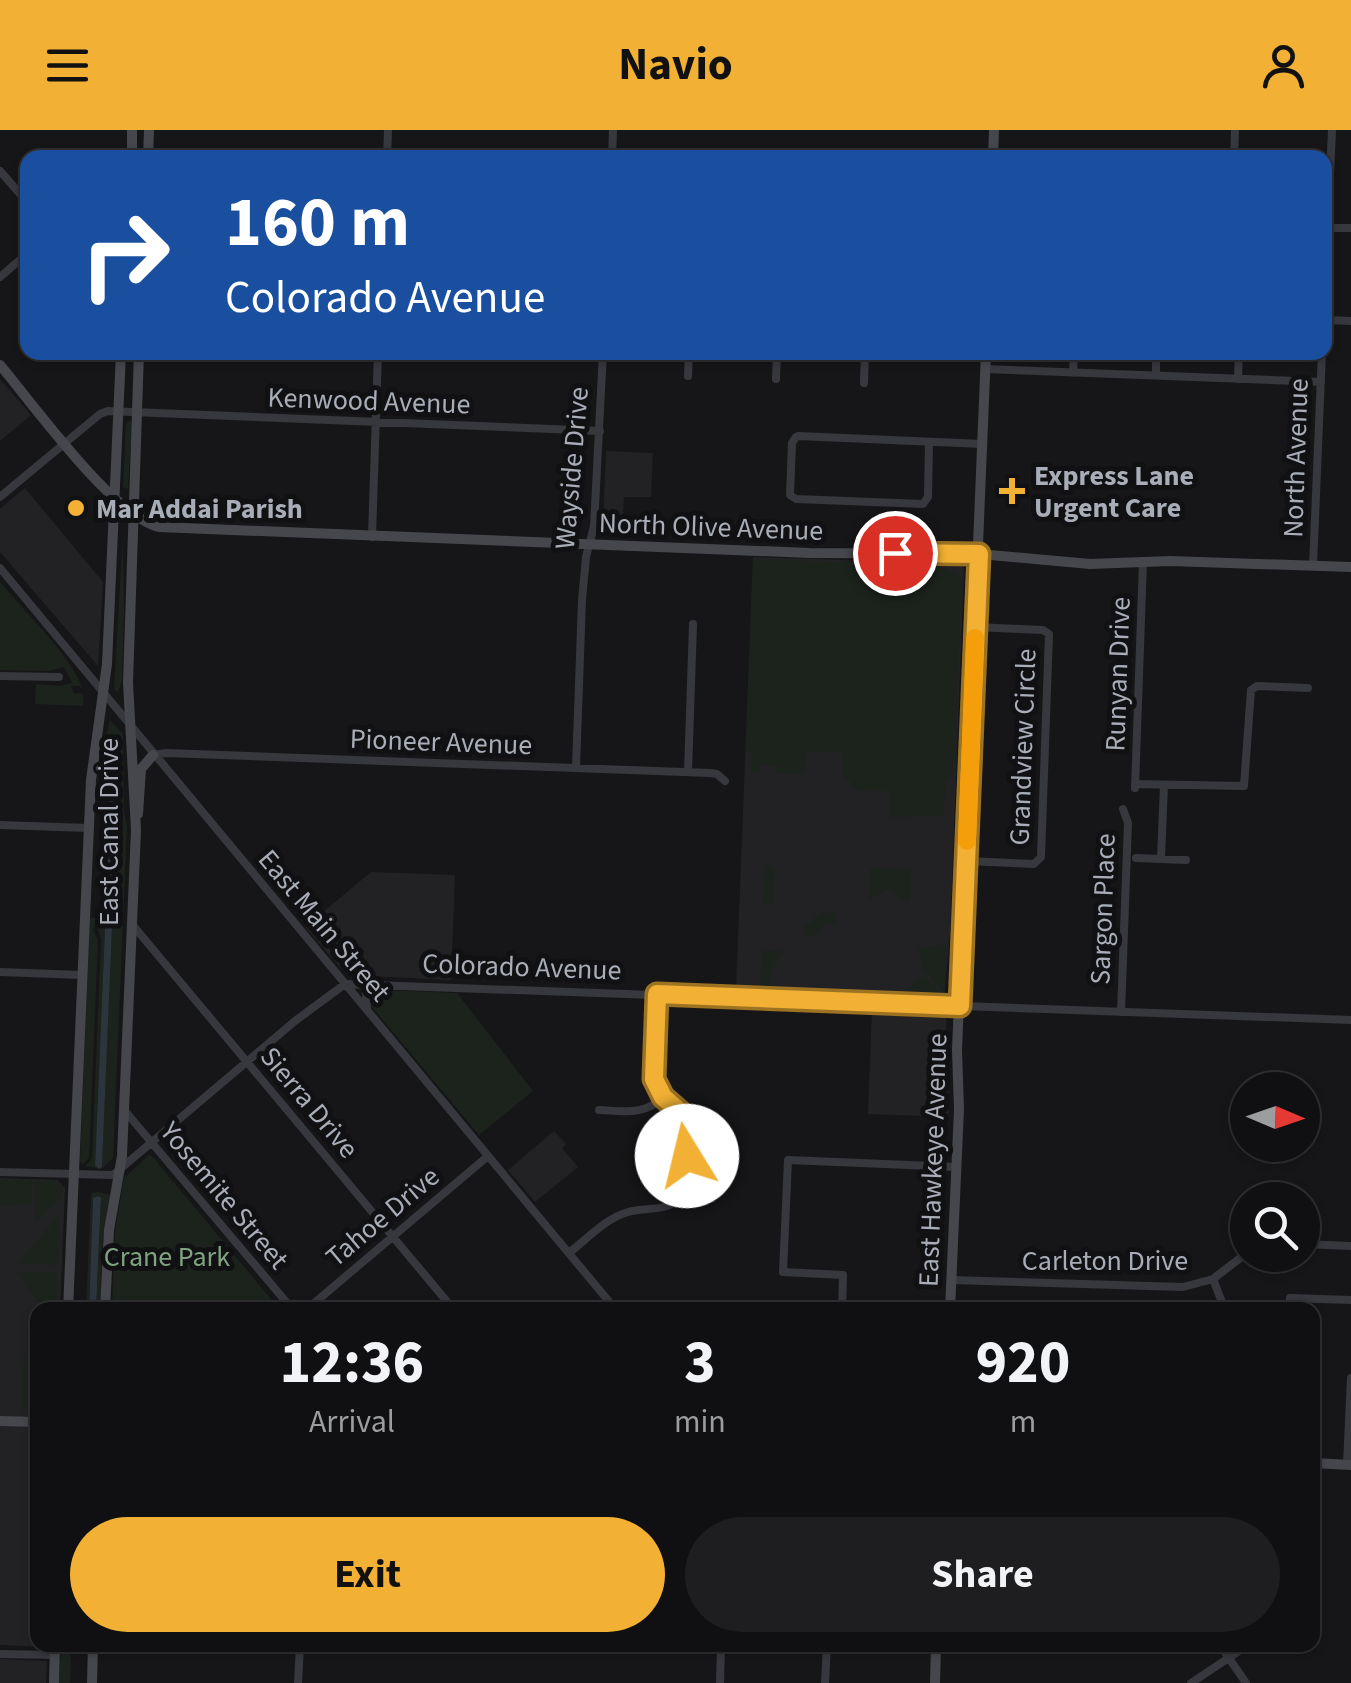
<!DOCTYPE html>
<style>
body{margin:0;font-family:"Source Sans 3",sans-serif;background:#1e1e20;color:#f1f3f6;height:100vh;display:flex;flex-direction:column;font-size:38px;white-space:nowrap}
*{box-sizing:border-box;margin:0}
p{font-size:32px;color:#9c9d9f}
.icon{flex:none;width:55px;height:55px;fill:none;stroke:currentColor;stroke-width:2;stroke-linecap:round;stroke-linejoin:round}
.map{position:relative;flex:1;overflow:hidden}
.details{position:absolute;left:30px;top:1172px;width:1290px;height:350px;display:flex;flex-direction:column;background:#101012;border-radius:20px;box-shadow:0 2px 8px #0004,0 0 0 2px #303032}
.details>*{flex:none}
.banner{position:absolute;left:20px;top:20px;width:1312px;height:210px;border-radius:20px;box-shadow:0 2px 8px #0004,0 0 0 2px #303032;background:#1a4fa0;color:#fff;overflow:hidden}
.needle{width:65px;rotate:92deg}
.controls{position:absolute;left:1230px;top:942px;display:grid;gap:20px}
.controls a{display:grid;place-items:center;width:90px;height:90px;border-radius:50%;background:#101012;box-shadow:0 2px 8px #0004,0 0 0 2px #303032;font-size:50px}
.pin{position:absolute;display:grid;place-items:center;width:85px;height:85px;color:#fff;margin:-42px;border:5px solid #fff;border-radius:50%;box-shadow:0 2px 10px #0007}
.me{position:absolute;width:110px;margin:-55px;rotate:351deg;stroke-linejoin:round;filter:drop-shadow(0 0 8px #0008)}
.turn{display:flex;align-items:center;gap:35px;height:210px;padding:0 40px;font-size:45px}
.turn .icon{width:130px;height:130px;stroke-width:2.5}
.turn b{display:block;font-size:70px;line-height:85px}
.eta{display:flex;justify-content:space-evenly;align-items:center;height:170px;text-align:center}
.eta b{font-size:60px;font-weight:700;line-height:70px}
.action{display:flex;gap:20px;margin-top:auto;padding:20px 40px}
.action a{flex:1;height:115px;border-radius:60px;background:#f2b134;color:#111;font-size:40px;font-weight:700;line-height:115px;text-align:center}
.action a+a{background:#1e1e20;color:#f1f3f6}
header{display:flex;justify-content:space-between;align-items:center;height:130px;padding:0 40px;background:#f2b134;color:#111;font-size:45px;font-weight:700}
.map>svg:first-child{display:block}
.built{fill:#222225}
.green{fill:#1c231d;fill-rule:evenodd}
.water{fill:#2c353c}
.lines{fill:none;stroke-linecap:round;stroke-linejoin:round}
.street{stroke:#37383d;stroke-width:8}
.secondary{stroke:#45474d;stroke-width:10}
.route-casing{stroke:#9d7322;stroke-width:25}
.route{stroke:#f2b134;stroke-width:18}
.slow{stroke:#f59e0b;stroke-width:18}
.poi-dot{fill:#f2b134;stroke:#111113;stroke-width:4}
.labels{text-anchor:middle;stroke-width:10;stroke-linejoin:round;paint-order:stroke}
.street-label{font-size:28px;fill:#a8adb8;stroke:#111113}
.poi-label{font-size:28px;font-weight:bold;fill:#a8adb8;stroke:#111113;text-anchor:start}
.park-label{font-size:28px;fill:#7fa381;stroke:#111113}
</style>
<header><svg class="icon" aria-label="menu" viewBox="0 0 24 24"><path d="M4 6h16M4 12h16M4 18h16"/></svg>Navio<svg class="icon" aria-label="person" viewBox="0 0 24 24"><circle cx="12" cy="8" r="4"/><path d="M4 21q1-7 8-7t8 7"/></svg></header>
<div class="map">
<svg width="1351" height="1553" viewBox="0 0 1351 1553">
<rect width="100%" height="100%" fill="#161618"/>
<path class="built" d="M0 249 31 285 0 311Z
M606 321 653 323 651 367H624L622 400 613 402 606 400 603 394Z
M25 358 103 452 98 536 0 422V379Z
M753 427 956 434 964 438 950 803 944 867 736 861Z
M371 742 455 745 451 850 347 845 305 797Z
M872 879 939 882 946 886 949 987 868 984Z
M554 1001 566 1014 562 1018 578 1037 535 1072 508 1040Z
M0 1048 57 1050 65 1058 60 1180H38V1515H47L44 1517 0 1515Z
M0 1529 47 1531 46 1553H0Z"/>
<path class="green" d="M129 291 132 292 128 359 123 357 126 294Z
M123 405 124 481 122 549 118 563 114 559Z
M753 429 938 436 962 447 954 644 946 649 943 686 889 687 890 661 855 660 851 652 843 647V623L807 621 803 644 775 643V636L760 635 759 642 751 643 752 622 746 621Z
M0 452C23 479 75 531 83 560L80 556H71L74 563 83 564V576L35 574 36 554 61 556 72 553 64 537 49 541 0 540Z
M110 590 123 604 124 682 127 696 113 1028 102 1039 85 1036 92 1029 101 810 98 800 102 790 106 689 104 685 108 684 109 638 100 637 97 659 96 656ZM113 608 120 609 102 1036 98 1039 95 1036Z
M765 735 775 736 773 775H763Z
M870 738 911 739 910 771 904 770 889 758 869 769Z
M821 782 836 783 835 795 826 794 813 806 804 805 803 799Z
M90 788H97L93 800 98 810 89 1028 83 1034 80 1031Z
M947 814 945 861 943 862 924 841 918 819Z
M762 820 785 822 773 837 769 858H760Z
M922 846 931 852 940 864 906 865V860Z
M379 860 457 863 533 961 479 1005 372 877 370 867Z
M944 942 946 979H932L927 975 929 943Z
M149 1025 152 1026 280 1180H112L115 1102 124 1048Z
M0 1049 32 1050 31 1074 0 1076Z
M34 1051H56L63 1059 60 1069 35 1093Z
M98 1062 110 1065 103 1107 100 1180H96L101 1069 97 1066 93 1069 89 1180H86L91 1063Z
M60 1085 58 1135 16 1133Z
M16 1142H57V1180H44Z
M37 1194V1273H25L37 1274V1282H30L22 1274 26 1202Z
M61 1515H71L70 1553H59Z"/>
<path class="water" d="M113 608H120L102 1037 99 1039 95 1036Z
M98 1066 101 1068 96 1180H89L93 1068Z"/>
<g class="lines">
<path class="street" d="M387 28 388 0
M612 28 613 0
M1234 28 1235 0
M0 41 28 73
M1326 98H1351
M0 147 28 123
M1325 156 1332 0
M1325 190 1351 191
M985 239 1321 252
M1073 243 1074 222
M1156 245V222
M688 246 689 222
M776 249 777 222
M1238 249 1239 222
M864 253 865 222
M929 312 928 367 923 374 796 369 790 365 792 313 796 307 798 306 983 314
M0 367 100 284 108 281 600 301
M372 407 378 222
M1313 436 1322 222
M0 438 616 1180
M0 546 59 547
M153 625 166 623 710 643 717 644 725 651
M576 638 582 470 586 427 594 396 603 222
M688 642 693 494
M1135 654 1244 656 1251 560 1257 556 1308 558
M1135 658 1143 432
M0 695 88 698
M1136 728 1186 730
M1161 729 1164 655
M966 731 1034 734 1041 727 1049 504 1043 500 976 497
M131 793 454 1180
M0 842 82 845
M367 879 366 863 375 854
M1121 882 1128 693 1123 679
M599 980C623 981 645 986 663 967
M125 981 293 1180
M0 1042 113 1045 295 891 345 854 1351 890
M1302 1114 1351 1116
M569 1123C587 1109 606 1088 628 1082 650 1076 671 1084 685 1061L687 991 680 979 661 965 654 949 657 864
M1213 1149 1225 1180
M952 1150 1183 1157 1213 1149 1248 1122
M306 1180 488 1026
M842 1180 843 1145 783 1142 788 1030 957 1037
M1290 1180V1168L1351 1170
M1347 1334 1351 1248
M1220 1515 1246 1553
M196 1520V1515
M0 1524 55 1525
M298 1553 300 1515
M720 1553 721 1515
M825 1553 827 1515
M1191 1553 1248 1515"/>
<path class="secondary" d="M132 28V0
M148 28 149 0
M993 28 994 0
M0 235C33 274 113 386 159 397L809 423 979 424 1090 434 1170 431 1351 437
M138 684 141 639 153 625
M68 1180 91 650 107 534 121 222
M105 1180 109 1100 122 1026 136 700 128 553 139 222
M950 1180 959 979 957 920 986 222
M0 1291 38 1292
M1312 1333 1351 1335
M54 1553 55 1515
M92 1553 93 1515
M935 1553 936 1515"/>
</g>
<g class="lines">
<g class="route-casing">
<path id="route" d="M687 1026 686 987 663 967 654 949 657 864 960 876 979 424 895 423"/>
</g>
<use href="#route" class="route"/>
<path class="slow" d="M967 711 975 508"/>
</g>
<g class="poi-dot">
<path d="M1007 346h10v10h10v10h-10v10h-10v-10h-10v-10h10z"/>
<circle cx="76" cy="378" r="10"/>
</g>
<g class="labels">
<g class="street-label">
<text transform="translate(369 270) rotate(2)" y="10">Kenwood Avenue</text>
<text transform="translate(1295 328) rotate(-88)" y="10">North Avenue</text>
<text transform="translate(571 338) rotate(-85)" y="10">Wayside Drive</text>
<text transform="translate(711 396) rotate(2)" y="10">North Olive Avenue</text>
<text transform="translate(1117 544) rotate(-88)" y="10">Runyan Drive</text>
<text transform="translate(441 611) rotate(2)" y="10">Pioneer Avenue</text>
<text transform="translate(1022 617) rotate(-88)" y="10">Grandview Circle</text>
<text transform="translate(108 702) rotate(-90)" y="10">East Canal Drive</text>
<text transform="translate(1102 779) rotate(-88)" y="10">Sargon Place</text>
<text transform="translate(325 795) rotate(50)" y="10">East Main Street</text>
<text transform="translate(522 836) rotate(2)" y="10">Colorado Avenue</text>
<text transform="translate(310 972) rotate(50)" y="10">Sierra Drive</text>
<text transform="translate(932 1030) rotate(-88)" y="10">East Hawkeye Avenue</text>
<text transform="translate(225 1065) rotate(50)" y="10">Yosemite Street</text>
<text transform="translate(382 1086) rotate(-40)" y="10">Tahoe Drive</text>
<text x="1105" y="1140">Carleton Drive</text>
</g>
<g class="poi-label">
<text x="1034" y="355">Express Lane<tspan x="1034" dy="32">Urgent Care</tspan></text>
<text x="96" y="388">Mar Addai Parish</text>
</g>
<g class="park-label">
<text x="167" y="1136">Crane Park</text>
</g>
</g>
</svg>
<div class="controls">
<a><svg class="needle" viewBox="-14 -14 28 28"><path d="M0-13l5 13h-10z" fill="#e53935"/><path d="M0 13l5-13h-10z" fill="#9c9d9f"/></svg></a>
<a><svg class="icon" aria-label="search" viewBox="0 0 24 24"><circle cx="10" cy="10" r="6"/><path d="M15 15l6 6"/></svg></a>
</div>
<div class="pin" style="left:895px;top:423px;background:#d93025"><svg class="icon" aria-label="arrive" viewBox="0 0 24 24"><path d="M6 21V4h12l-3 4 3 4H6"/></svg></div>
<svg class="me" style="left:687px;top:1026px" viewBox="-20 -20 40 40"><circle r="19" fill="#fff"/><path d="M0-13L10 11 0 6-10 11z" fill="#f2b134"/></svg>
<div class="banner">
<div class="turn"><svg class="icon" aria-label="right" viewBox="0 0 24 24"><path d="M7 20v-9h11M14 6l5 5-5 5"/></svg><div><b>160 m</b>Colorado Avenue</div></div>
</div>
<section class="details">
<div class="eta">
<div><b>12:36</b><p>Arrival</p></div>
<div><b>3</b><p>min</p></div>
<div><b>920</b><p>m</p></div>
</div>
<div class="action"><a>Exit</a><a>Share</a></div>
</section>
</div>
